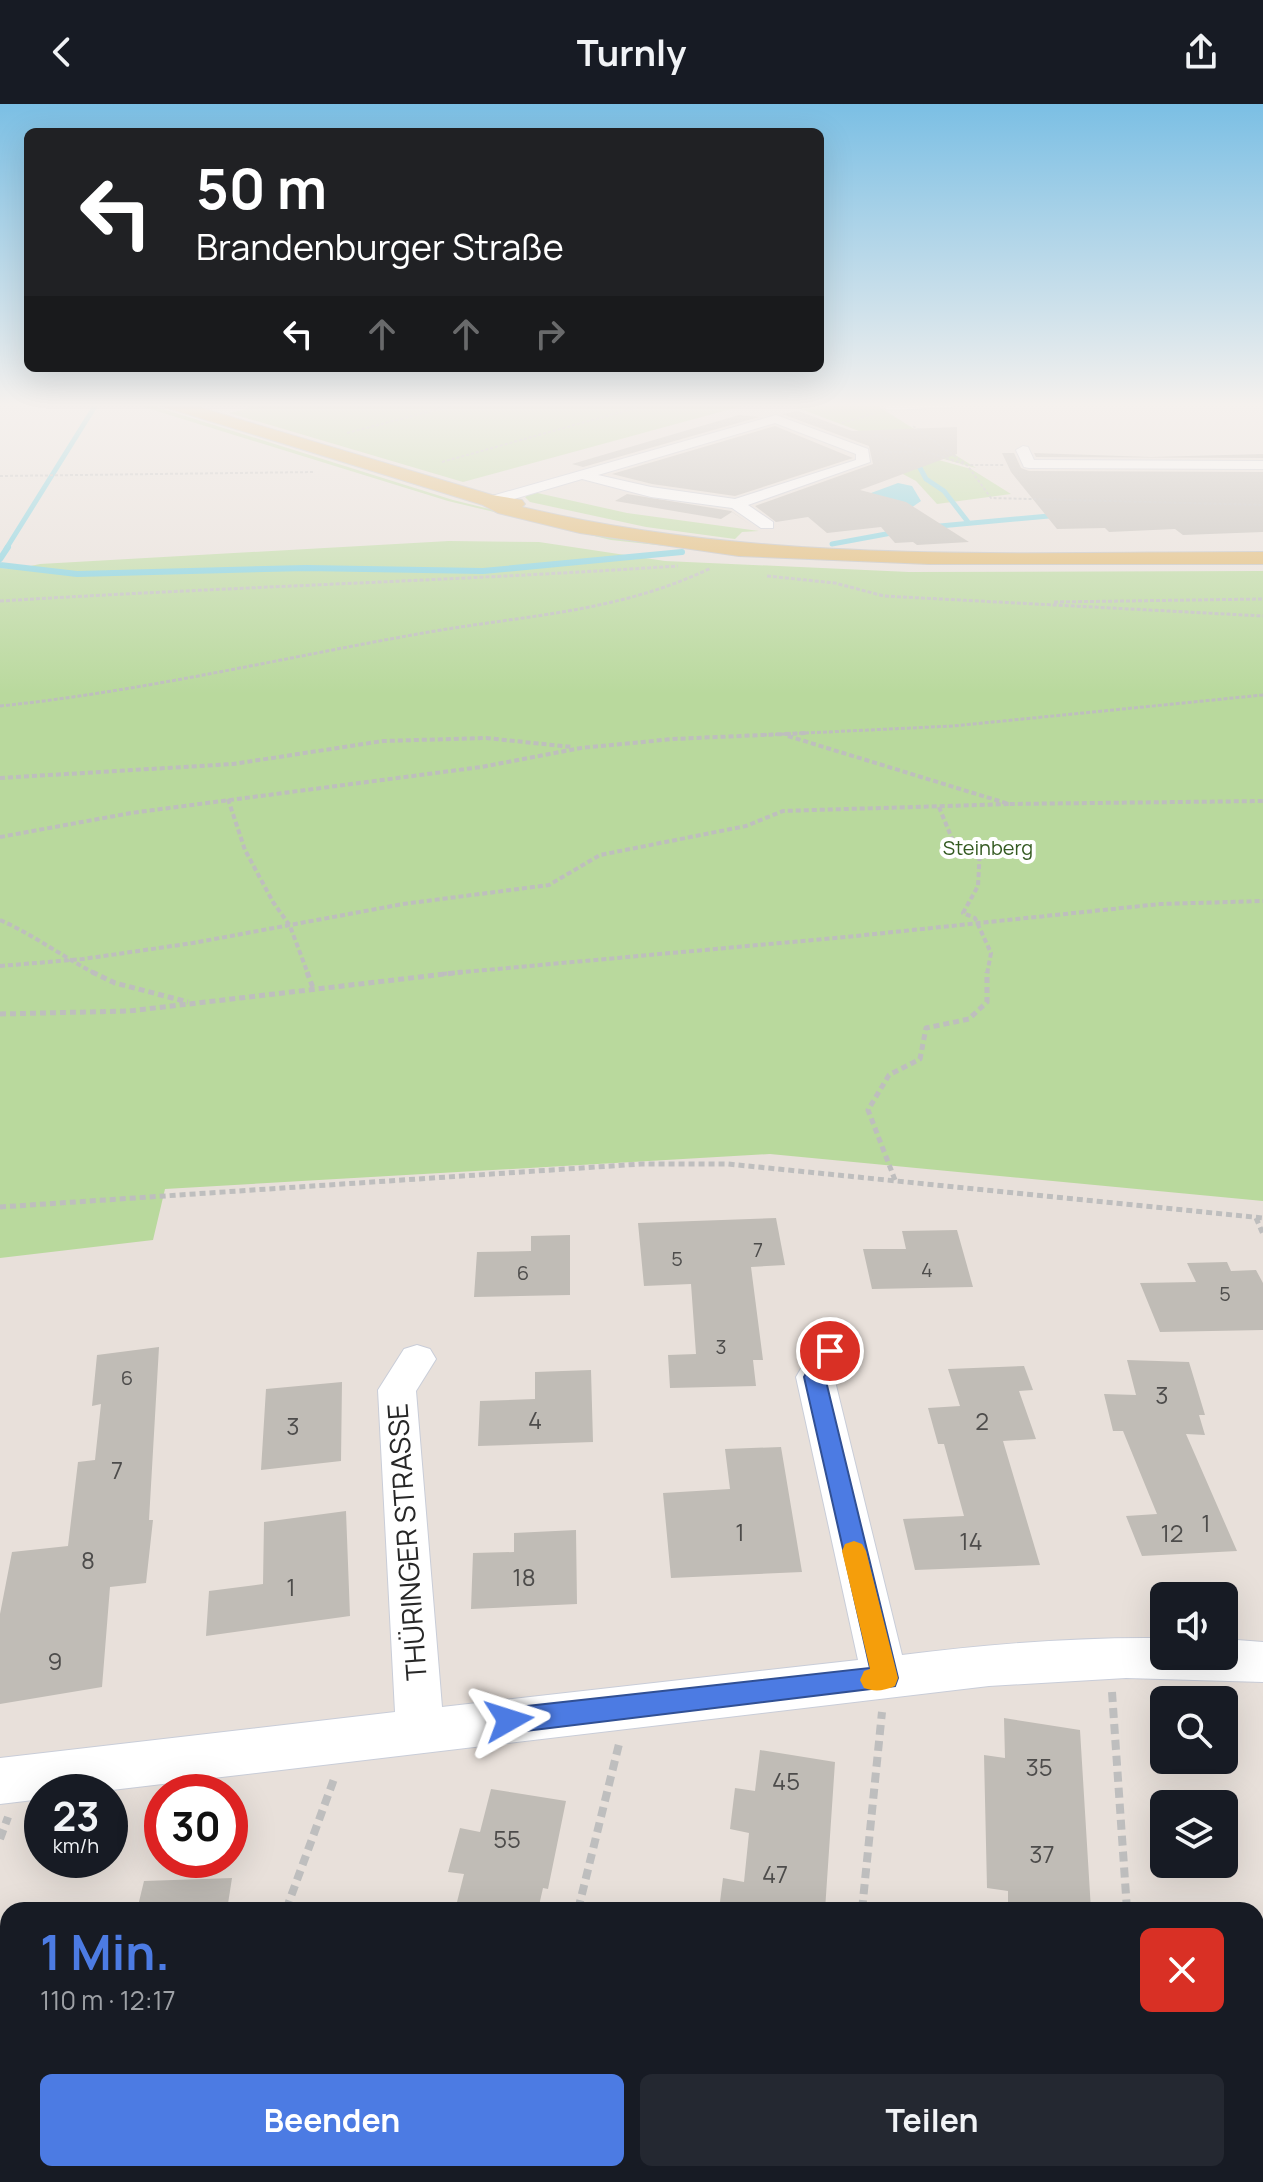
<!DOCTYPE html>
<html lang="de">
<meta charset="utf-8">
<style>
body{margin:0;font-family:Manrope,sans-serif;background:#242831;color:#f1f3f6;height:100vh;display:flex;flex-direction:column;font-size:30px;white-space:nowrap}
*{box-sizing:border-box;margin:0}
p{font-size:26px;color:#9ea1a6}
.icon{flex:none;width:44px;height:44px;fill:none;stroke:currentColor;stroke-width:2;stroke-linecap:round;stroke-linejoin:round}
.map{position:relative;flex:1;overflow:hidden}
.details{position:absolute;left:0px;top:1798px;width:1264px;height:280px;display:flex;flex-direction:column;background:#171b24;border-radius:24px 24px 0 0;box-shadow:0 8px 32px #0002}
.details>*{flex:none}
.hud{position:absolute;left:24px;top:24px;width:800px;height:244px;border-radius:12px;box-shadow:0 8px 32px #0002;background:#202124;color:#fff;overflow:hidden}
.controls{position:absolute;left:1150px;top:1478px;display:grid;gap:16px}
.controls a{display:grid;place-items:center;width:88px;height:88px;border-radius:12px;background:#171b24;box-shadow:0 8px 32px #0002;font-size:40px}
.speed{position:absolute;left:24px;top:1670px;display:flex;gap:16px;font-size:40px;font-weight:700;text-align:center}
.speed>*{display:grid;place-content:center;width:104px;height:104px;border-radius:50%;background:#171b24;box-shadow:0 8px 32px #0002;line-height:1}
.speed small{font-size:20px;font-weight:400}
.speed .limit{border:12px solid #d22;background:#fff;color:#111}
.pin{position:absolute;display:grid;place-items:center;width:68px;height:68px;color:#fff;margin:-34px;border:4px solid #fff;border-radius:50%;box-shadow:0 2px 8px #0007}
.me{position:absolute;width:88px;margin:-44px;rotate:84deg;stroke-linejoin:round;filter:drop-shadow(0 0 6px #0008)}
.turn{display:flex;align-items:center;gap:28px;height:168px;padding:0 40px;font-size:36px}
.turn .icon{width:104px;height:104px;stroke-width:2.5}
.turn b{display:block;font-size:56px;line-height:68px}
.lanes{display:flex;align-items:center;height:76px;padding:0 40px;background:#0003;justify-content:center;gap:40px;direction:ltr}
.lanes .off{opacity:.35}
.round{display:grid;place-items:center;flex:none;width:84px;height:84px;border-radius:12px;background:#242831}
.head{display:flex;align-items:center;justify-content:space-between;height:136px;padding:0 40px}
h1{font-size:48px;font-weight:700;line-height:60px;color:#4c7be3}
.button{display:flex;gap:16px;margin-top:auto;padding:16px 40px}
.button a{flex:1;height:92px;border-radius:12px;background:#4c7be3;color:#fff;font-size:32px;font-weight:700;line-height:92px;text-align:center}
.button a+a{background:#242831;color:#f1f3f6}
header{display:flex;justify-content:space-between;align-items:center;height:104px;padding:0 40px;background:#171b24;font-size:36px;font-weight:700}
.map>svg:first-child{display:block}
.green{fill:#b9d99d}
.water{fill:#79d0df}
.lines{fill:none;stroke-linecap:round;stroke-linejoin:round}
.stream-far1{stroke:#79d0df;stroke-width:5}
.stream{stroke:#79d0df;stroke-width:6}
.building{fill:#c0bcb6}
.minor-casing{stroke:#c9cdd8;stroke-width:2}
.major-casing{stroke:#bebebe;stroke-width:2}
.path-far4{stroke:#bebebe;stroke-width:2;stroke-dasharray:3 2;stroke-linecap:butt}
.path-far3{stroke:#bebebe;stroke-width:3;stroke-dasharray:4 2;stroke-linecap:butt}
.path-far2{stroke:#bebebe;stroke-width:4;stroke-dasharray:5 3;stroke-linecap:butt}
.path-far1{stroke:#bebebe;stroke-width:5;stroke-dasharray:6 4;stroke-linecap:butt}
.path{stroke:#bebebe;stroke-width:8;stroke-dasharray:10 6;stroke-linecap:butt}
.minor{fill:#fff;fill-rule:evenodd}
.major{fill:#dfb569;fill-rule:evenodd}
.route{fill:#4c7be3;stroke:#315094;stroke-width:2}
.slow{fill:#f59e0b}
.labels{text-anchor:middle;stroke-width:8;stroke-linejoin:round;paint-order:stroke}
.far-park-label{font-size:20px;fill:#345a21;stroke:#fff}
.number-label{font-size:20px;fill:#4d4c4b}
.near-number-label{font-size:24px;fill:#4d4c4b}
.near-street-label{font-size:28px;fill:#272727;stroke:#fff}
</style>
<header><svg class="icon" aria-label="back" viewBox="0 0 24 24"><path d="M15 5l-7 7 7 7"/></svg>Turnly<svg class="icon" aria-label="share" viewBox="0 0 24 24"><path d="M12 15V3M7 8l5-5 5 5M5 13v7h14v-7"/></svg></header>
<div class="map">
<svg width="1263" height="2078" viewBox="0 0 1263 2078">
<rect width="100%" height="100%" fill="#e8e0da"/>
<path class="green" d="M131 299H144L453 396 546 419 694 445 611 436 448 397Z
M238 299H753L463 378 229 309 251 304Z
M785 299H873L976 364 901 343Z
M921 351 971 365 1011 390 937 400 916 377 901 369Z
M533 388 627 409 759 427 742 428 735 435 646 423 530 398 525 393Z
M449 437 539 438 665 457 909 468 1263 467V1097L770 1050 165 1085 153 1136 0 1154V464L16 465 40 460Z"/>
<path class="water" d="M898 379 912 382 921 397 911 404 836 402Z"/>
<g class="lines">
<path class="stream-far1" d="M924 353 919 362 926 375 944 387 968 418
M929 423 1060 411
M832 440 897 428
M6 445 97 299"/>
<path class="stream" d="M0 455 8 443
M0 461 77 470 306 464 483 467 682 448"/>
</g>
<path class="building" d="M798 307 852 327 957 323V350L860 386 906 398 969 438 917 441 913 438 895 439 881 423 827 429 808 413 776 418 755 402 873 360 869 342 782 310Z
M739 311 759 313 583 363 572 360Z
M775 322 853 354 735 392 652 380 612 370Z
M1002 349H1014L1021 364 1029 367 1263 368V428L1183 431 1175 425 1109 428 1105 424 1057 425 1011 368Z
M1034 349 1151 353 1263 350V354L1036 353Z
M627 390 731 407 751 421 732 408 721 415 615 397Z
M776 1114 785 1161 751 1163 763 1256H753L756 1282 670 1284 668 1251 696 1250 691 1180 644 1182 638 1119Z
M957 1126 973 1183 872 1185 863 1145H906L902 1127Z
M570 1131V1191L474 1193 477 1148 531 1147V1132Z
M1227 1158 1231 1167 1256 1166 1263 1179V1226L1160 1228 1140 1179 1196 1178 1187 1159Z
M159 1243 149 1416H153L146 1479 110 1483 102 1583 0 1600V1510L12 1448 68 1442 78 1358 95 1356 101 1300 92 1302 97 1251Z
M1127 1256 1189 1258 1205 1311H1199L1205 1331 1186 1330 1237 1447 1142 1452 1126 1412 1157 1410 1123 1327H1113L1104 1290 1136 1291Z
M1024 1262 1033 1286 1019 1287 1036 1335 1003 1337 1040 1461 915 1466 903 1415 964 1412 944 1340H938L928 1304 960 1302 948 1265Z
M591 1266 593 1338 478 1342 480 1297 535 1295V1268Z
M342 1278 341 1357 261 1366 266 1285Z
M781 1343 802 1468 671 1474 663 1389 730 1385 725 1345Z
M346 1407 350 1512 206 1532 209 1487 263 1480 264 1418Z
M576 1426 577 1500 471 1505 473 1449 514 1448V1429Z
M1004 1614 1080 1626 1091 1806H1008V1787L987 1784 984 1651 1005 1654Z
M760 1646 835 1658 825 1806H719L723 1774 744 1778 749 1729 730 1725 735 1684 755 1687Z
M491 1685 566 1697 548 1785 543 1784 538 1806H455L464 1770 448 1768 460 1724 480 1728Z
M232 1774 227 1806H137L144 1777Z"/>
<g class="lines">
<g class="minor-casing">
<path id="minor" d="M886 299H958L952 303 891 306 886 305Z
M776 311 868 345 870 358 748 401 773 418V424H761L732 404 651 393 582 375 490 402 482 397 485 394ZM775 319 856 350V356L735 395 651 383 598 371Z
M1023 342 1028 343 1034 356 1263 357V365L1029 364 1024 363 1016 346Z
M830 1233 843 1237 849 1247 834 1273 902 1551C989 1540 1076 1533 1164 1534V1552H1224V1535L1263 1538V1578L1126 1574 989 1582 95 1688H42V1695L0 1700V1654L395 1608 378 1286 404 1245 417 1241 430 1245 436 1255 416 1287 442 1603 858 1556 796 1273 817 1237Z"/>
</g>
<g class="major-casing">
<path id="major" d="M159 299H185L492 391 522 396 525 400 522 403C764 461 1016 448 1263 448V460H929L739 452 580 429 498 409 483 401 161 302Z"/>
</g>
<path class="path-far4" d="M258 304 278 299
M842 319 875 309
M913 322 967 361 991 394 1263 401
M347 329 462 299
M875 331 967 361H1004
M884 348H914
M442 358 653 299
M0 372 315 368"/>
<path class="path-far3" d="M767 472 835 479 884 492 1263 512
M0 497C226 483 452 477 678 462
M1054 498 1263 495
M0 602C145 587 286 553 429 528 528 511 619 508 711 464
M763 631 953 622 1263 591"/>
<path class="path-far2" d="M788 632 1009 700 1263 697
M0 674 233 660 383 637 486 634 572 643
M228 695 245 746 273 798 290 822 308 870
M939 703 953 737 980 745 978 782 963 809 975 814 991 849 987 870
M0 733 131 709 481 663 581 644 673 635 807 629
M0 816C34 831 63 853 96 870
M0 862 83 855 193 839 403 800 549 781 600 751 746 722 783 707 1009 700
M442 870 846 833 1160 800 1263 797"/>
<path class="path-far1" d="M92 868 115 879 188 898
M307 868 313 884
M0 910 129 907 462 868
M895 1076 868 1006 889 971 920 955 926 924 969 915 987 898V868
M0 1103 641 1060H728L1263 1114
M1256 1114 1263 1130"/>
<path class="path" d="M1112 1588 1127 1806
M0 1735 8 1713
M286 1806 334 1675
M578 1806 619 1640
M862 1806 882 1608
M1145 2070 1146 2078
M187 2078 190 2070
M511 2078 513 2070
M835 2078 836 2070"/>
<use href="#minor" class="minor"/>
<use href="#major" class="major"/>
</g>
<linearGradient id="sky" x2="0" y2="1"><stop stop-color="#7bbfe4"/><stop offset="0.51" stop-color="#f5f1ee"/><stop offset="1" stop-color="#f5f1ee" stop-opacity="0"/></linearGradient>
<rect width="1263" height="590" fill="url(#sky)"/>
<path class="route" d="M830 1239 837 1241 840 1247 825 1273 898 1574 895 1582 509 1629 500 1625 496 1616 500 1608 509 1604 870 1564 804 1273 822 1241Z"/>
<path class="slow" d="M854 1437 862 1440 866 1447 898 1574 895 1582C883 1587 875 1588 864 1584L860 1576 864 1567 870 1565 842 1447 845 1440Z"/>
<g class="labels">
<g class="far-park-label">
<text x="988" y="751">Steinberg</text>
</g>
<g class="number-label">
<text x="758" y="1153">7</text>
<text x="677" y="1162">5</text>
<text x="927" y="1173">4</text>
<text x="523" y="1176">6</text>
<text x="1225" y="1197">5</text>
<text x="721" y="1250">3</text>
<text x="127" y="1281">6</text>
</g>
<g class="near-number-label">
<text x="1162" y="1300">3</text>
<text x="535" y="1325">4</text>
<text x="982" y="1326">2</text>
<text x="293" y="1331">3</text>
<text x="117" y="1375">7</text>
<text x="1206" y="1428">1</text>
<text x="740" y="1437">1</text>
<text x="1172" y="1438">12</text>
<text x="971" y="1446">14</text>
<text x="88" y="1465">8</text>
<text x="524" y="1482">18</text>
<text x="291" y="1492">1</text>
<text x="55" y="1566">9</text>
<text x="1039" y="1672">35</text>
<text x="786" y="1686">45</text>
<text x="507" y="1744">55</text>
<text x="1042" y="1759">37</text>
<text x="775" y="1779">47</text>
</g>
<g class="near-street-label">
<text transform="translate(407 1438) rotate(-94)" y="10">THÜRINGER STRASSE</text>
</g>
</g>
</svg>
<div class="controls">
<a><svg class="icon" aria-label="sound" viewBox="0 0 24 24"><path d="M4 9h4l5-4v14l-5-4H4zM17 9q2 3 0 6"/></svg></a>
<a><svg class="icon" aria-label="search" viewBox="0 0 24 24"><circle cx="10" cy="10" r="6"/><path d="M15 15l6 6"/></svg></a>
<a><svg class="icon" aria-label="layers" viewBox="0 0 24 24"><path d="M12 4l9 5-9 5-9-5zM3 14l9 5 9-5"/></svg></a>
</div>
<div class="speed"><div>23<small>km/h</small></div><div class="limit">30</div></div>
<div class="pin" style="left:830px;top:1247px;background:#d93025"><svg class="icon" aria-label="arrive" viewBox="0 0 24 24"><path d="M6 21V4h12l-3 4 3 4H6"/></svg></div>
<svg class="me" style="left:509px;top:1616px" viewBox="-20 -20 40 40"><path d="M0-17L14 15 0 8-14 15z" fill="#4c7be3" stroke="#fff" stroke-width="4"/></svg>
<div class="hud">
<div class="turn"><svg class="icon" aria-label="left" viewBox="0 0 24 24"><path d="M17 20v-9H6M10 6l-5 5 5 5"/></svg><div><b>50 m</b>Brandenburger Straße</div></div>
<div class="lanes"><svg class="icon" aria-label="left" viewBox="0 0 24 24"><path d="M17 20v-9H6M10 6l-5 5 5 5"/></svg><svg class="icon off" aria-label="ahead" viewBox="0 0 24 24"><path d="M12 20V5M6 11l6-6 6 6"/></svg><svg class="icon off" aria-label="ahead" viewBox="0 0 24 24"><path d="M12 20V5M6 11l6-6 6 6"/></svg><svg class="icon off" aria-label="right" viewBox="0 0 24 24"><path d="M7 20v-9h11M14 6l5 5-5 5"/></svg></div>
</div>
<section class="details">
<div class="head"><div><h1>1 Min.</h1><p>110 m · 12:17</p></div><a class="round" style="background:#d93025;color:#fff"><svg class="icon" aria-label="close" viewBox="0 0 24 24"><path d="M6 6l12 12M18 6L6 18"/></svg></a></div>
<div class="button"><a>Beenden</a><a>Teilen</a></div>
</section>
</div>
